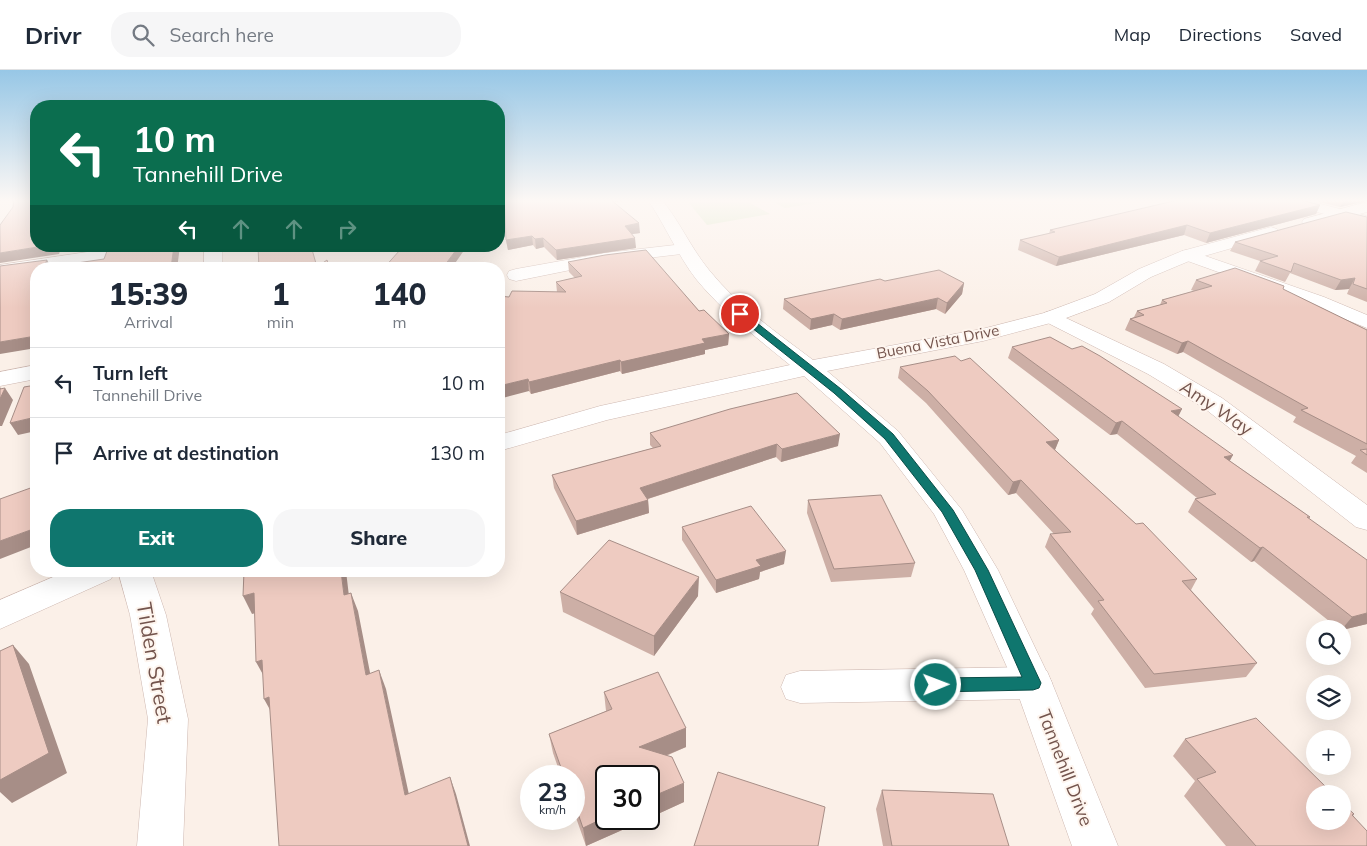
<!DOCTYPE html>
<meta charset="utf-8">
<style>
body{margin:0;font-family:Mulish,sans-serif;background:#f6f6f7;color:#1f2937;height:100vh;display:flex;flex-direction:column;font-size:19px;white-space:nowrap}
*{box-sizing:border-box;margin:0}
p{font-size:16px;color:#747a83}
.icon{flex:none;width:28px;height:28px;fill:none;stroke:currentColor;stroke-width:2;stroke-linecap:round;stroke-linejoin:round}
.map{position:relative;flex:1;overflow:hidden}
.panel{position:absolute;left:30px;top:192px;width:475px;height:315px;display:flex;flex-direction:column;background:#fff;border-radius:20px;box-shadow:0 5px 20px #0002}
.panel>*{flex:none}
.top-card{position:absolute;left:30px;top:30px;width:475px;height:152px;border-radius:20px;box-shadow:0 5px 20px #0002;background:#0b6e4f;color:#fff;overflow:hidden}
.tools{position:absolute;left:1306px;top:550px;display:grid;gap:10px}
.tools a{display:grid;place-items:center;width:45px;height:45px;border-radius:50%;background:#fff;box-shadow:0 5px 20px #0002;font-size:25px}
.speed{position:absolute;left:520px;top:695px;display:flex;gap:10px;font-size:25px;font-weight:700;text-align:center}
.speed>*{display:grid;place-content:center;width:65px;height:65px;border-radius:50%;background:#fff;box-shadow:0 5px 20px #0002;line-height:1}
.speed small{font-size:12px;font-weight:400}
.speed .limit{border:2px solid #111;border-radius:8px;background:#fff;color:#111}
.pin{position:absolute;display:grid;place-items:center;width:42px;height:42px;color:#fff;margin:-21px;border:2px solid #fff;border-radius:50%;box-shadow:0 1px 5px #0007}
.me{position:absolute;width:55px;margin:-28px;rotate:89deg;stroke-linejoin:round;filter:drop-shadow(0 0 4px #0008)}
.turn{display:flex;align-items:center;gap:18px;height:105px;padding:0 20px;font-size:22px}
.turn .icon{width:65px;height:65px;stroke-width:2.5}
.turn b{display:block;font-size:35px;line-height:42px}
.lanes{display:flex;align-items:center;height:48px;padding:0 20px;background:#0003;justify-content:center;gap:25px;direction:ltr}
.lanes .off{opacity:.35}
.eta{display:flex;justify-content:space-evenly;align-items:center;height:85px;text-align:center}
.eta b{font-size:30px;font-weight:800;line-height:35px}
.action{display:flex;gap:10px;margin-top:auto;padding:10px 20px}
.action a{flex:1;height:58px;border-radius:20px;background:#0f766e;color:#fff;font-size:20px;font-weight:800;line-height:58px;text-align:center}
.action a+a{background:#f6f6f7;color:#1f2937}
ul{padding:0;list-style:none}
li{display:flex;align-items:center;gap:15px;height:70px;padding:0 20px;border-top:1px solid #e0e1e3}
li div{flex:1}
li b{display:block;font-size:19px}
li em{font-style:normal}
header{display:flex;align-items:center;gap:30px;box-sizing:border-box;height:70px;padding:0 25px;background:#fff;border-bottom:1px solid #e0e1e3}
header strong{font-size:24px}
nav{display:flex;gap:28px;margin-inline-start:auto;font-size:18px}
.search{width:350px;height:45px;background:#f6f6f7;display:flex;align-items:center;gap:12px;box-sizing:border-box;padding:0 18px;border-radius:20px;color:#747a83;font-size:19px}
.map>svg:first-child{display:block}
.green{fill:#dae8c7}
.lines{fill:none;stroke-linecap:round;stroke-linejoin:round}
.minor-casing{stroke:#ceb8b1;stroke-width:1}
.tertiary-casing{stroke:#ceb8b1;stroke-width:1}
.minor{fill:#fff;fill-rule:evenodd}
.tertiary{fill:#fff;fill-rule:evenodd}
.wall{fill:#cdafa6}
.shaded-wall{fill:#a78e87}
.building{fill:#eecbc1;stroke:#a78e87}
.route{fill:#0f766e;stroke:#0a4d48}
.labels{text-anchor:middle;stroke-width:4;stroke-linejoin:round;paint-order:stroke}
.far-street-label{font-size:15px;fill:#73544d;stroke:#fef5ee}
.street-label{font-size:18px;fill:#73544d;stroke:#fef5ee}
.near-street-label{font-size:21px;fill:#73544d;stroke:#fef5ee}
</style>
<header>
<strong>Drivr</strong>
<div class="search"><svg class="icon" aria-label="search" viewBox="0 0 24 24"><circle cx="10" cy="10" r="6"/><path d="M15 15l6 6"/></svg>Search here</div>
<nav><a>Map</a><a>Directions</a><a>Saved</a></nav>
</header>
<div class="map">
<svg width="1367" height="776" viewBox="0 0 1367 776">
<rect width="100%" height="100%" fill="#fbf0e8"/>
<path class="green" d="M712 130H745L770 144 707 155 689 133Z
M770 130H834L785 138Z"/>
<g class="lines">
<g class="minor-casing">
<path id="minor" d="M1283 130H1305L1367 146V156L1285 133Z
M684 174 690 175 693 179 690 183 605 193 516 211 509 209 507 205 509 201 516 199 605 183Z
M128 176H174L172 180 166 181 0 205V195Z
M204 176H222V199H204Z
M1188 180 1324 227 1367 245V258L1310 235 1182 189 1179 185 1182 181Z
M1051 241 1164 294 1222 328 1367 435V460L1356 457 1204 338 1148 304 1044 251 1041 247 1044 243Z
M36 295V309L0 316V302Z
M118 501H151L166 545 188 649 183 776H137L148 649 130 545Z
M1033 597 1047 601 1052 613 1047 625 1033 629 800 633 786 629 781 617 786 605 800 601Z"/>
</g>
<g class="tertiary-casing">
<path id="tertiary" d="M648 130H662C680 152 691 178 709 200 738 236 776 262 813 290L982 259 1044 243 1095 224 1139 199 1182 181 1271 157 1277 159 1279 162 1277 165 1194 189 1151 207 1109 232 1058 251 983 271 827 301 898 361 962 440 998 500 1052 613 1118 776H1072L1014 613 964 500 934 444 880 373 804 306 607 350 499 381V365L600 336 790 295C757 268 723 242 696 209 677 184 665 155 648 130Z
M1367 132V142L1310 157 1304 155 1302 152 1304 149Z
M67 501H115L111 509 0 559V530Z"/>
</g>
<use href="#minor" class="minor"/>
<use href="#tertiary" class="tertiary"/>
</g>
<path class="wall" d="M499 130 624 131 614 132 640 163 632 164 636 178 557 190 544 177 536 179 533 175 508 180 506 170 505 147 499 139Z
M1311 130H1367V131L1340 137Z
M1320 135 1316 144 1206 173 1184 165 1056 196 1018 180 1020 170 1049 164 1050 160Z
M1367 147V232L1347 224 1349 219 1335 220 1290 203 1285 212 1255 201 1260 191 1230 181 1235 172Z
M568 192 699 241 729 264 728 275 705 280V284L622 304 620 301 531 324 529 321 509 227 557 222 556 212 575 208 569 202Z
M1196 210 1283 219 1367 260V403L1351 393 1356 386 1293 352 1296 347 1183 282 1177 284 1125 260 1130 249 1134 247 1137 241 1160 235 1162 230 1194 221 1191 220Z
M885 211 964 213 962 224 945 244 936 239 840 260 832 255 810 260 783 239 784 229Z
M1012 277 1178 346 1230 391 1310 447 1309 449 1367 554 1342 560V559H1339L1254 491 1251 492 1188 442 1195 429 1197 428 1117 364 1110 365 1008 288Z
M900 297 1059 370 1055 380 1136 454 1197 509 1191 520 1257 593 1246 607 1145 618 1091 544 1094 539 1045 477 1050 464H1054L1016 423 1008 425 926 333 898 308Z
M650 363 838 376 781 392 776 387 648 429 649 443 577 465 554 418 552 405 653 378 650 375Z
M808 430 915 493 911 507 831 512 807 443Z
M682 457 784 494 760 502 759 509 716 523 682 470Z
M560 522 698 526 654 586 563 542Z
M604 622 686 658V677L666 686 684 732 649 748V706L606 749H647L586 776 574 742V706H561L553 683 549 664 606 641Z
M1185 669 1354 744 1353 745 1367 776H1226L1184 726 1195 711 1173 686Z
M882 720 1009 776H883L876 739Z"/>
<path class="shaded-wall" d="M605 130H624V131L606 133Z
M1344 130H1367V131L1340 137Z
M1320 135 1316 144 1206 173 1210 163Z
M639 153 640 163 625 165V156Z
M1187 155 1184 165 1056 196 1059 187Z
M532 166 533 175 508 180 506 170Z
M543 168 544 177 536 179 535 169Z
M635 168 636 178 557 190 556 180Z
M44 176H62L59 184 0 193V183Z
M174 176H180L177 199H165Z
M459 176H465V179L451 199H442Z
M47 190 52 199H43Z
M1355 208 1349 219 1335 220 1341 210Z
M964 213 962 224 945 244 947 233Z
M938 228 936 239 840 260 842 249Z
M834 244 832 255 810 260 811 249Z
M729 264 728 275 705 280V284L622 304 621 292 702 269Z
M36 266V278L0 284V272Z
M1188 271 1183 282 1177 284 1182 273Z
M620 290V301L531 324 529 312Z
M528 309 529 321 499 329V316Z
M0 317 3 322 5 318 13 330 2 356H0Z
M1182 339 1176 351 1171 341Z
M36 347V361L18 365 10 353Z
M1122 351 1117 364 1110 365 1116 353Z
M840 364 838 376 781 392 782 379Z
M1059 370 1054 382 1046 372Z
M777 374 776 387 641 431 640 418Z
M1233 385 1226 398 1224 387Z
M1021 410 1016 423 1008 425 1013 412Z
M648 430 649 443 577 465 576 451Z
M36 458V475L0 489V471Z
M1263 477 1254 491 1251 492 1260 478Z
M786 481 784 494 760 502 759 509 716 523V510L756 490Z
M341 501H346L351 543 344 525Z
M699 507 698 526 654 586V566Z
M254 523 263 541 252 544 243 526Z
M351 523 358 541 374 623 366 605Z
M1367 543V554L1342 560V559L1352 547Z
M13 575 29 594 67 703 12 733 0 722V708Z
M262 590 266 610 256 592Z
M379 600 386 619 413 743 405 725Z
M269 627 274 647 264 629Z
M686 658V677L640 696 639 677Z
M450 707 456 724 470 776H468Z
M684 713V732L649 748V728Z
M606 747V749H647L586 776 583 758Z"/>
<path class="building" d="M14 130H36V176H44L0 183V155L13 137Z
M499 130H611L639 153 625 156 635 168 556 180 543 168 535 169 532 166 506 170 505 139 499 132Z
M1178 130H1301L1320 135 1210 163 1187 155 1059 187 1020 170 1055 162 1050 160Z
M1346 142 1367 147V219L1353 214 1355 208 1341 210 1294 193 1291 202 1260 191 1278 186 1235 172Z
M138 176H174L171 198 165 199H36V266L0 272V196L47 190 43 198 104 189 107 181Z
M258 176H311L317 197 327 190 330 199H259Z
M423 176H459L442 199H383L400 180Z
M646 180 699 241 704 240 729 264 702 269 705 273 621 292 620 290 529 312 528 309 499 316V226L509 227 512 221 566 222 556 212 582 206 568 192 605 185Z
M1235 198 1284 216 1283 219 1367 260V374L1301 340 1308 338 1188 271 1182 273 1130 249 1144 245 1137 241 1167 233 1162 230 1212 216 1196 210Z
M939 200 964 213 947 233 938 228 842 249 834 244 811 249 784 229 880 209 885 211Z
M1050 267 1072 279 1082 276 1100 286 1182 339 1171 341 1233 385 1224 387 1310 447H1307L1367 490V543L1352 547 1263 477 1260 478 1195 429 1216 424 1122 351 1116 353 1012 277Z
M955 286 961 291 970 288 1059 370 1046 372 1136 454 1143 453 1197 509 1182 511 1257 593 1154 604 1098 531 1104 530 1050 464 1071 462 1021 410 1013 412 928 321 900 297Z
M36 315V347L10 353 24 317Z
M5 318 0 329V319Z
M797 323 840 364 782 379 777 374 640 418 648 430 576 451 552 405 661 376 650 363 730 339Z
M1367 379V385L1360 380Z
M36 416V458L0 471V429Z
M881 425 915 493 834 499 808 430Z
M751 436 786 481 756 490 761 496 716 510 682 457Z
M609 470 699 507 654 566 560 522Z
M244 501H341L344 525 351 523 366 605 379 600 405 725 450 707 468 776H279L269 627 264 629 262 590 256 592 254 523 243 526Z
M13 575 49 683 0 710V581Z
M658 602 686 658 639 677 672 687 684 713 649 728V706H606V747L583 758 574 732V706H564L549 664 612 639 604 622Z
M1256 648 1333 724H1315V751H1342V733L1354 744 1352 745 1367 761V776H1256L1197 709 1216 702 1185 669Z
M718 702 825 737 818 776H694Z
M882 720 993 724 1009 776H892Z"/>
<linearGradient id="sky" x2="0" y2="1"><stop stop-color="#97c7e6"/><stop offset="0.55" stop-color="#fdf8f5"/><stop offset="1" stop-color="#fdf8f5" stop-opacity="0"/></linearGradient>
<rect width="1367" height="238" fill="url(#sky)"/>
<path class="route" d="M737 242H743L841 319 893 364 953 440 988 500 1041 613 1039 618 1033 620 936 622 930 620 928 615 930 610 936 608 1022 607 975 500 942 442 885 369 834 323 737 246Z"/>
<g class="labels">
<g class="far-street-label">
<text transform="translate(938 272) rotate(-11)" y="5">Buena Vista Drive</text>
</g>
<g class="street-label">
<text transform="translate(1216 338) rotate(34)" y="6">Amy Way</text>
<text transform="translate(1065 698) rotate(69)" y="6">Tannehill Drive</text>
</g>
<g class="near-street-label">
<text transform="translate(154 593) rotate(80)" y="7">Tilden Street</text>
</g>
</g>
</svg>
<div class="tools">
<a><svg class="icon" aria-label="search" viewBox="0 0 24 24"><circle cx="10" cy="10" r="6"/><path d="M15 15l6 6"/></svg></a>
<a><svg class="icon" aria-label="layers" viewBox="0 0 24 24"><path d="M12 4l9 5-9 5-9-5zM3 14l9 5 9-5"/></svg></a>
<a>+</a>
<a>−</a>
</div>
<div class="speed"><div>23<small>km/h</small></div><div class="limit">30</div></div>
<div class="pin" style="left:740px;top:244px;background:#d93025"><svg class="icon" aria-label="arrive" viewBox="0 0 24 24"><path d="M6 21V4h12l-3 4 3 4H6"/></svg></div>
<svg class="me" style="left:936px;top:615px" viewBox="-20 -20 40 40"><circle r="17" fill="#0f766e" stroke="#fff" stroke-width="3"/><path d="M0-11L8 9 0 5-8 9z" fill="#fff"/></svg>
<div class="top-card">
<div class="turn"><svg class="icon" aria-label="left" viewBox="0 0 24 24"><path d="M17 20v-9H6M10 6l-5 5 5 5"/></svg><div><b>10 m</b>Tannehill Drive</div></div>
<div class="lanes"><svg class="icon" aria-label="left" viewBox="0 0 24 24"><path d="M17 20v-9H6M10 6l-5 5 5 5"/></svg><svg class="icon off" aria-label="ahead" viewBox="0 0 24 24"><path d="M12 20V5M6 11l6-6 6 6"/></svg><svg class="icon off" aria-label="ahead" viewBox="0 0 24 24"><path d="M12 20V5M6 11l6-6 6 6"/></svg><svg class="icon off" aria-label="right" viewBox="0 0 24 24"><path d="M7 20v-9h11M14 6l5 5-5 5"/></svg></div>
</div>
<section class="panel">
<div class="eta">
<div><b>15:39</b><p>Arrival</p></div>
<div><b>1</b><p>min</p></div>
<div><b>140</b><p>m</p></div>
</div>
<ul>
<li><svg class="icon" aria-label="left" viewBox="0 0 24 24"><path d="M17 20v-9H6M10 6l-5 5 5 5"/></svg><div><b>Turn left</b><p>Tannehill Drive</p></div><em>10 m</em></li>
<li><svg class="icon" aria-label="arrive" viewBox="0 0 24 24"><path d="M6 21V4h12l-3 4 3 4H6"/></svg><div><b>Arrive at destination</b></div><em>130 m</em></li>
</ul>
<div class="action"><a>Exit</a><a>Share</a></div>
</section>
</div>
